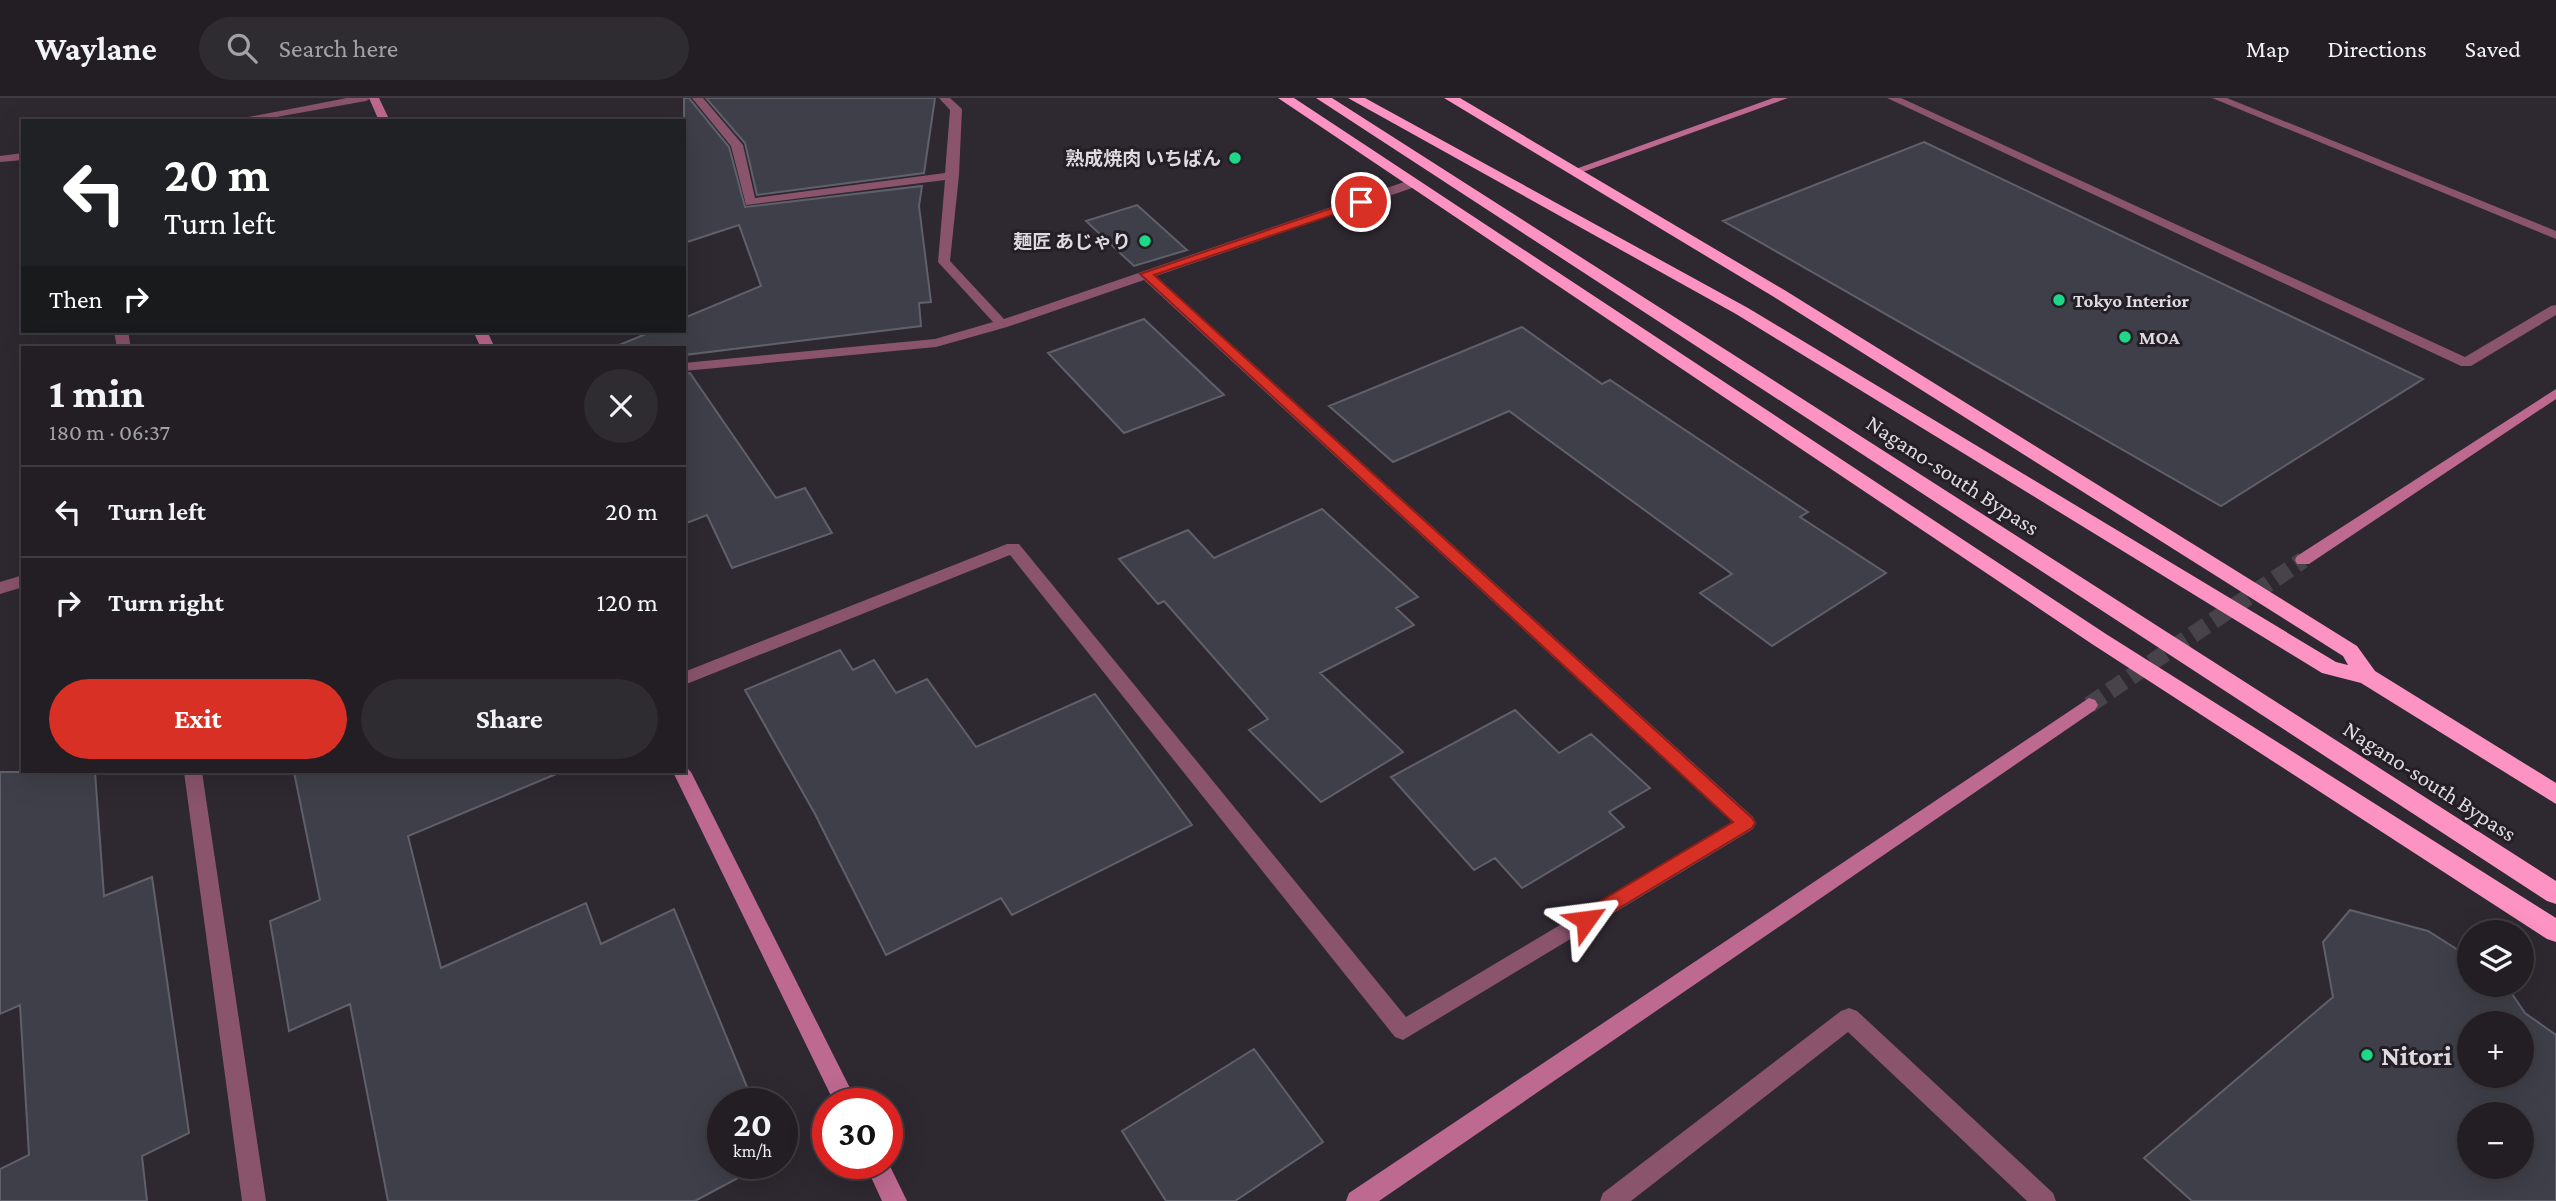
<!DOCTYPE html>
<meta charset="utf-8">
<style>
body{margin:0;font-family:"Crimson Pro","Noto Sans JP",serif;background:#2e2b31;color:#f1f3f6;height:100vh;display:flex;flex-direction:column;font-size:26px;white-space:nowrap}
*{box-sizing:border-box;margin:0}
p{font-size:23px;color:#a2a2a6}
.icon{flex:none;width:38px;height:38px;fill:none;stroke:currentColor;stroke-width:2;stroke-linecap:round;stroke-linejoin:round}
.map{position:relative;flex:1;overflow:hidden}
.panel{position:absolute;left:21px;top:248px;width:665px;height:427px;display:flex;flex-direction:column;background:#221e24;border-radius:0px;box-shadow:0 7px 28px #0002,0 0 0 2px #3f3c41}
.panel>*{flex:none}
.top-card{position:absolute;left:21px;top:21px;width:665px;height:214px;border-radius:0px;box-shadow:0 7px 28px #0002,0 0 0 2px #3f3c41;background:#202124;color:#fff;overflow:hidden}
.controls{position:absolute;left:2457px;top:822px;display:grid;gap:14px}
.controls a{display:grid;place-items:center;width:77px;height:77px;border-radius:50%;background:#221e24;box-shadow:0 7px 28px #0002,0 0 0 2px #3f3c41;font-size:35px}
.speed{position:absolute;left:707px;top:990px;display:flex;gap:14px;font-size:35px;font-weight:700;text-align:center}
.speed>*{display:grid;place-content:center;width:91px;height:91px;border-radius:50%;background:#221e24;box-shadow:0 7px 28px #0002,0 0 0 2px #3f3c41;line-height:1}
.speed small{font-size:18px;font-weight:400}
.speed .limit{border:10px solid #d22;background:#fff;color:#111}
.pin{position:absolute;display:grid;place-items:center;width:60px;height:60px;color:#fff;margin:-30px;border:4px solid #fff;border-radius:50%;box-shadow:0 2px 7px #0007}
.me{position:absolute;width:77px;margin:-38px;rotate:59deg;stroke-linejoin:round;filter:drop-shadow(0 0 5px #0008)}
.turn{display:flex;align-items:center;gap:24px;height:147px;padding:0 28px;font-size:32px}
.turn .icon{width:91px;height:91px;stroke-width:2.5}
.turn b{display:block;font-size:49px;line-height:60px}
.then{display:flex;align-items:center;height:66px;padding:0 28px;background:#0003;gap:14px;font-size:26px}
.round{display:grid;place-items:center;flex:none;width:74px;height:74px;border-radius:37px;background:#2e2b31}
.headline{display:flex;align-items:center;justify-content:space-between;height:119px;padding:0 28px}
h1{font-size:42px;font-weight:700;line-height:52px}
.action{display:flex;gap:14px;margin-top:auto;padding:14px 28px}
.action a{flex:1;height:80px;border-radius:42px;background:#d93025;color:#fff;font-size:28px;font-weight:700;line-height:80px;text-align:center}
.action a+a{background:#2e2b31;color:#f1f3f6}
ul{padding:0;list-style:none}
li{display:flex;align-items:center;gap:21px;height:91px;padding:0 28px;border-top:2px solid #3f3c41}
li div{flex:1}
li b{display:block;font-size:26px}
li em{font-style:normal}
header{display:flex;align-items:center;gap:42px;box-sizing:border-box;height:98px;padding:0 35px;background:#221e24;border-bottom:2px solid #3f3c41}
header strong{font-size:33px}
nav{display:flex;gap:38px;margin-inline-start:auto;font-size:24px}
.search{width:490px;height:63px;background:#2e2b31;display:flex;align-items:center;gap:18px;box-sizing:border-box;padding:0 24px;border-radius:38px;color:#a2a2a6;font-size:26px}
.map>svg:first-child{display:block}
.building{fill:#3f3f49;stroke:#60606a;stroke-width:2;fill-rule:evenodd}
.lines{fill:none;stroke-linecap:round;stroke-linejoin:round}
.secondary-tunnel{stroke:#48434a;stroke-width:17;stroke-dasharray:17 8;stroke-linecap:butt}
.street{fill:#89546c;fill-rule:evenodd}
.secondary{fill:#bd6990;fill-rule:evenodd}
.highway{fill:#fc93c3;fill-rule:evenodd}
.route{fill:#d93025;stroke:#8d1f18;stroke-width:2}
.poi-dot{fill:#1ed887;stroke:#241f26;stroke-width:2.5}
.labels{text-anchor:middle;stroke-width:6;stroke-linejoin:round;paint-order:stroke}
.far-poi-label{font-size:19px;font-weight:bold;fill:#dedadf;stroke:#241f26;text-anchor:end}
.street-label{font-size:23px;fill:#dedadf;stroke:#241f26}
.near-poi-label{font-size:28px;font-weight:bold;fill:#dedadf;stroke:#241f26;text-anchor:start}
</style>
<header>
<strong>Waylane</strong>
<div class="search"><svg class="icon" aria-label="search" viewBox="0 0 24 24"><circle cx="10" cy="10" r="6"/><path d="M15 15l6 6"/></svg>Search here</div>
<nav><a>Map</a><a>Directions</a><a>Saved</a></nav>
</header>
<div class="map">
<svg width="2556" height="1103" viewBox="0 0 2556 1103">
<rect width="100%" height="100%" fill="#2e2830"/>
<path class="building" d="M684 0H689L729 49 745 109 922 88 919 108 931 204 919 205 921 228 684 257V250H612L653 233H684V220L761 188 739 127 684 145Z
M706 0H935L924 75 757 97 745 45Z
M1924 44 2423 281 2221 408 1723 123Z
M1137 107 1187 152 1134 168 1086 123Z
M1144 221 1224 297 1124 335 1048 255Z
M1522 229 1602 286 1610 282 1808 414 1800 419 1886 475 1772 548 1700 495 1732 476 1509 313 1393 364 1329 308Z
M690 275 776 400 805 390 832 435 732 470 707 417 684 426V276Z
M1322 411 1418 499 1396 510 1414 527 1320 575 1403 654 1321 704 1249 632 1268 621 1164 503 1158 506 1119 461 1188 432 1214 460Z
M840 552 853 572 874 562 896 595 927 581 976 649 1095 596 1192 727 1012 817 1001 800 886 857 815 716 745 592Z
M1515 612 1559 655 1591 636 1650 690 1609 714 1624 729 1522 790 1495 760 1474 772 1391 679Z
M0 674H95L104 798 152 779 189 1035 142 1058 147 1103H0V1071L29 1057 20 907 0 916Z
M294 674H561L408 738 441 870 586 805 601 846 674 811 754 1006H723V1066H764L695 1103H388L350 906 289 933 270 823 320 802Z
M2350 812 2428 833 2469 859V887H2506L2525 915 2556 937V1103H2192L2144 1060 2333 899 2323 844ZM2469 926H2522V978H2469ZM2469 1017H2522V1069H2469Z
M1254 951 1323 1044 1235 1103H1166L1122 1033Z"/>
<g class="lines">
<path class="secondary-tunnel" d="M2089 607 2303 462"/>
<path class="street" d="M347 0H371L366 3 254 23H228Z
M692 0H703L743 47 755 100 945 75 950 12 939 0H950L962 11 959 77 950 163 1004 221 1410 82H1418V88L1156 178 1753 719 1756 725 1753 731 1403 942 1395 939 1010 457 684 587V574L1007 446H1019L1406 919 1732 724 1144 182 1007 229 936 249 684 273V265L935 241 993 224 938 164 945 82 746 107 731 48Z
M1887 0H1901L2465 259 2551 208 2556 207V217L2471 268H2461Z
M2212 0H2227L2556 133V141Z
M23 55V62L0 64V58Z
M114 233H128L131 250H117Z
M23 477V489L0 496V484Z
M184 674H202L266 1103H242Z
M1849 910 1857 913 2053 1095 2056 1103H2027L1848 934 1631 1103H1600L1603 1095 1841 913Z"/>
<path class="secondary" d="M369 0H379L390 23H379Z
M1773 0H1788L1580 75 1570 73Z
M473 233H487L495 250H481Z
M2556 291V301L2309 466H2297L2295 462 2297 458Z
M2089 600 2095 602 2098 607 2095 612 1379 1103H1346L1349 1095Z
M684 667 691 674 858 1006H835L673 674H684Z
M887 1062 907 1103H882L865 1066H887Z"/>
<path class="highway" d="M1278 0H1294L2106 536 2556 820V844L2547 841 2092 546Z
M1316 0H1332L2556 783V806L2547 803Z
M1348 0H1365L1748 210 2336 564 2348 567 2343 558 1774 199 1444 0H1460L1786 193 2357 548 2375 573 2556 685V706L2361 585 2322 575 1736 216Z"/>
</g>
<path class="route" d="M1361 100 1366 104 1365 106 1154 177 1752 720 1755 725 1752 730 1586 830 1579 827 1576 822 1579 816 1733 724 1140 176Z"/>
<g class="poi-dot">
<circle cx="1235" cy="60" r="7"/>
<circle cx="1145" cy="143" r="7"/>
<circle cx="2059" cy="202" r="7"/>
<circle cx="2125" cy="239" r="7"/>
<circle cx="2367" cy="957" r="7"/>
</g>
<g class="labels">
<g class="far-poi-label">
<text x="1221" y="67">熟成焼肉 いちばん</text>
<text x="1131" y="150">麺匠 あじゃり</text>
<text x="2073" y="209" text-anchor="start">Tokyo Interior</text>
<text x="2139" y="246" text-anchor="start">MOA</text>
</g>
<g class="street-label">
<text transform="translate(1953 377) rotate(33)" y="8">Nagano-south Bypass</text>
<text transform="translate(2430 683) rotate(33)" y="8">Nagano-south Bypass</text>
</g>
<g class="near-poi-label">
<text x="2381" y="967">Nitori</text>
</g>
</g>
</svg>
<div class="controls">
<a><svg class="icon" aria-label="layers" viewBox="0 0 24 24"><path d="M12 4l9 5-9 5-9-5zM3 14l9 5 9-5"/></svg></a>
<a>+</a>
<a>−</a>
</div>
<div class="speed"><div>20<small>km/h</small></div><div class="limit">30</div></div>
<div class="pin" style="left:1361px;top:104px;background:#d93025"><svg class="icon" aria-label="arrive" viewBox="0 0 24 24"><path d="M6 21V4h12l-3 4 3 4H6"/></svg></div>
<svg class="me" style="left:1586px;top:822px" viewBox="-20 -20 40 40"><path d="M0-17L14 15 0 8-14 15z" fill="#d93025" stroke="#fff" stroke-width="4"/></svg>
<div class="top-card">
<div class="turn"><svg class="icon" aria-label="left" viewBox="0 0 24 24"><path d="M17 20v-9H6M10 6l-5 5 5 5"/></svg><div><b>20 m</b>Turn left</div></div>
<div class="then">Then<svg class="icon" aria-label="right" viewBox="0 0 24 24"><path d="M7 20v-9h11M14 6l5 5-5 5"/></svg></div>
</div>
<section class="panel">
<div class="headline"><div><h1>1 min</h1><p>180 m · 06:37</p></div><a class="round"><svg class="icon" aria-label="close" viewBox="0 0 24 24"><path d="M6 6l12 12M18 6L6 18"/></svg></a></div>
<ul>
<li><svg class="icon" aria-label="left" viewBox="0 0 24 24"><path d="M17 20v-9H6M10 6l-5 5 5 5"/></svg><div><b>Turn left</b></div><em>20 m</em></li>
<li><svg class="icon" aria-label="right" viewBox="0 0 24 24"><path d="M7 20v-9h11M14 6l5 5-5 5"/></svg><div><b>Turn right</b></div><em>120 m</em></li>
</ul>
<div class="action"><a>Exit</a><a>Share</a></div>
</section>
</div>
